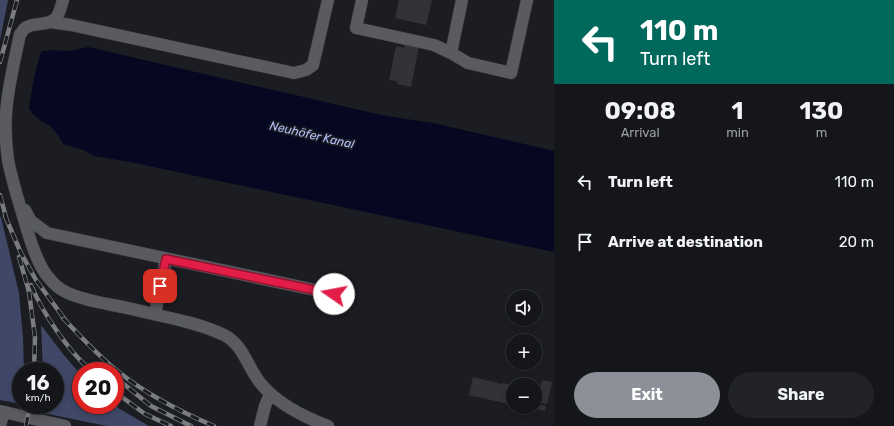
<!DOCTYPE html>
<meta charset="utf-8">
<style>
body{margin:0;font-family:Rubik,sans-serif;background:#212327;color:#f1f3f6;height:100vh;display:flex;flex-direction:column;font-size:15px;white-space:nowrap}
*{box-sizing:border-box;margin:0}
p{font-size:13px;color:#9d9fa2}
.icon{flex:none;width:22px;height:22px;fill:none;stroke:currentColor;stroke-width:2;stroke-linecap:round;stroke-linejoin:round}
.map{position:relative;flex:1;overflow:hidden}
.details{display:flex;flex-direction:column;background:#14161a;width:340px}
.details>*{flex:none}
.top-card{background:#00695c;color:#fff;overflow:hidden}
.controls{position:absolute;left:506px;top:290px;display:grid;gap:8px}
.controls a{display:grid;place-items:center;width:36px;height:36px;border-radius:50%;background:#14161a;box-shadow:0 2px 6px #0003,0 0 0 1px #333539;font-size:20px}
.speed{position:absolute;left:12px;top:362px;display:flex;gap:8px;font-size:20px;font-weight:700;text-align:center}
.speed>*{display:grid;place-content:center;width:52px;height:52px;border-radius:50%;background:#14161a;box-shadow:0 2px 6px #0003,0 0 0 1px #333539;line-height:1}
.speed small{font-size:10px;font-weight:400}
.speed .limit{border:6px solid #d22;background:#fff;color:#111}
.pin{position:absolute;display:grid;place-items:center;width:34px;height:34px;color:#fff;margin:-17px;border-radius:8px;box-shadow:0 2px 6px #0006}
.me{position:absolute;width:44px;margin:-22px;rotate:282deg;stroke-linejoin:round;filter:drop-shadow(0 0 3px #0008)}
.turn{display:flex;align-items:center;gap:14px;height:84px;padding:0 20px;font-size:18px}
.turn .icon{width:52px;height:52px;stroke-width:2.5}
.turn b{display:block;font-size:28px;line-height:34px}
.eta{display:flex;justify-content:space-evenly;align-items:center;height:68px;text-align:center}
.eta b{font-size:24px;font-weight:700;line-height:28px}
.button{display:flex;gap:8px;margin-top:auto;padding:8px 20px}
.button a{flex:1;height:46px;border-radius:24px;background:#8c9099;color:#fff;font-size:16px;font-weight:700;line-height:46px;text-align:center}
.button a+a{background:#212327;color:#f1f3f6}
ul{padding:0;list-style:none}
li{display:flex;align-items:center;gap:12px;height:60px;padding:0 20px}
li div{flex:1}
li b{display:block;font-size:15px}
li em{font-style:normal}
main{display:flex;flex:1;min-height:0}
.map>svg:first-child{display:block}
.forest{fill:#404767}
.water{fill:#060821}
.building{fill:#323339}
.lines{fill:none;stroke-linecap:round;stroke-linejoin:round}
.minor-casing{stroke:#38393d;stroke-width:13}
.minor{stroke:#595b61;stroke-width:12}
.rail-casing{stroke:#7a7c80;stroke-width:4.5}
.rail{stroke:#1b1d22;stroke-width:3;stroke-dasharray:9;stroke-linecap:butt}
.route-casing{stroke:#92132f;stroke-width:10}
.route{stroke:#e11d48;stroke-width:7}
.labels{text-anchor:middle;stroke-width:3.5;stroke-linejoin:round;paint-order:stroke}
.water-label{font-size:12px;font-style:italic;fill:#b3c0fb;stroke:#1b1d22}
</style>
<main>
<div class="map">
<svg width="554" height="426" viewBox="0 0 554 426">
<rect width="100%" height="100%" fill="#1b1d22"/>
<path class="forest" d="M0 0H8L0 40Z
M0 217H1L19 293 23 338 24 371H21V404L0 400Z
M41 325 63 354 81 375V405H115L120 409 149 426H107L38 412 39 405H55V371H43Z"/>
<path class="water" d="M88 47 386 116 433 123 554 151V252L130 162 94 156 84 150 63 144 58 135 50 126 41 121 32 113 29 108 33 82 40 55 42 51 52 50 70 51Z"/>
<path class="building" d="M399 0H432L426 25 395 18Z
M405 43 419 46 411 87 397 84V81L389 80 396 46 404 48Z
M473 377 502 384V383L511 385 510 386H513V405L469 395Z
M542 380 552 382 547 404 537 402Z
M537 404 546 406 545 411 536 409Z"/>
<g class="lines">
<g class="minor-casing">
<path id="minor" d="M63 0C61 6 60 13 56 18 48 27 32 21 24 29 22 31 22 33 20 34 15 59 7 90 6 115 5 130 6 145 8 160 12 180 18 200 24 219 28 233 32 248 39 262 43 272 54 286 64 291 76 298 93 301 107 304 124 307 141 311 157 315 180 320 203 325 224 335 245 346 247 368 262 385 279 405 304 417 328 426
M362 0 356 28 434 45 451 53 468 63 511 73 527 0
M50 22 71 25 294 73 306 70 313 65 328 0
M451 53 462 0
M25 210 31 221 47 233 334 294
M155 314 166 259
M0 411 65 426
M0 425 4 412
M260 426 265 406 270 394"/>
</g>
<use href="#minor" class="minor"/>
<g class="rail-casing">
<path id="rail" d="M0 62 17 0
M0 195 7 221
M5 216 21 253 36 280 66 321
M19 257 29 292 35 337 34 371
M31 285C43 314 68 350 91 371
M63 318C81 337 99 357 120 373 149 396 181 412 214 426
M115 377 151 406 191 426
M115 392 145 414 171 426
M26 426 30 405"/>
</g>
<use href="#rail" class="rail"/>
</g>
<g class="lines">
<g class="route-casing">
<path id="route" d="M160 286 166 259 334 294"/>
</g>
<use href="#route" class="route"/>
</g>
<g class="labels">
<g class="water-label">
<text transform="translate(312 135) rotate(13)" y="4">Neuhöfer Kanal</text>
</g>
</g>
</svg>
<div class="controls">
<a><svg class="icon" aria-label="sound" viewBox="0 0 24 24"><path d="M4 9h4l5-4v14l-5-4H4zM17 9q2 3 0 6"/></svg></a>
<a>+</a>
<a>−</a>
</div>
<div class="speed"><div>16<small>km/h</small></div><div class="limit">20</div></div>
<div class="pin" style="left:160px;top:286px;background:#d93025"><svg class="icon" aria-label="arrive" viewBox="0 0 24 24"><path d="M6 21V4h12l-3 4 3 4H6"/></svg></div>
<svg class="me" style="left:334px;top:294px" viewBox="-20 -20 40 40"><circle r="19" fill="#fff"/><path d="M0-13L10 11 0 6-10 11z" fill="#e11d48"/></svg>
</div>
<section class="details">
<div class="top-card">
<div class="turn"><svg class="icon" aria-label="left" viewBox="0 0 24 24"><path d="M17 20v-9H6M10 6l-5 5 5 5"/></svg><div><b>110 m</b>Turn left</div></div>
</div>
<div class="eta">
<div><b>09:08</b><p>Arrival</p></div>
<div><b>1</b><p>min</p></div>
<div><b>130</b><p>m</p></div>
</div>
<ul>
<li><svg class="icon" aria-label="left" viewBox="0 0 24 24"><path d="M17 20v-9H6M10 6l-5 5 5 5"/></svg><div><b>Turn left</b></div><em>110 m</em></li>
<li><svg class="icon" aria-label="arrive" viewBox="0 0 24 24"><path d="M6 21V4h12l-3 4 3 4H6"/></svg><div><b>Arrive at destination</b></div><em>20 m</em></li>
</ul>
<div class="button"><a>Exit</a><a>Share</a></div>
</section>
</main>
